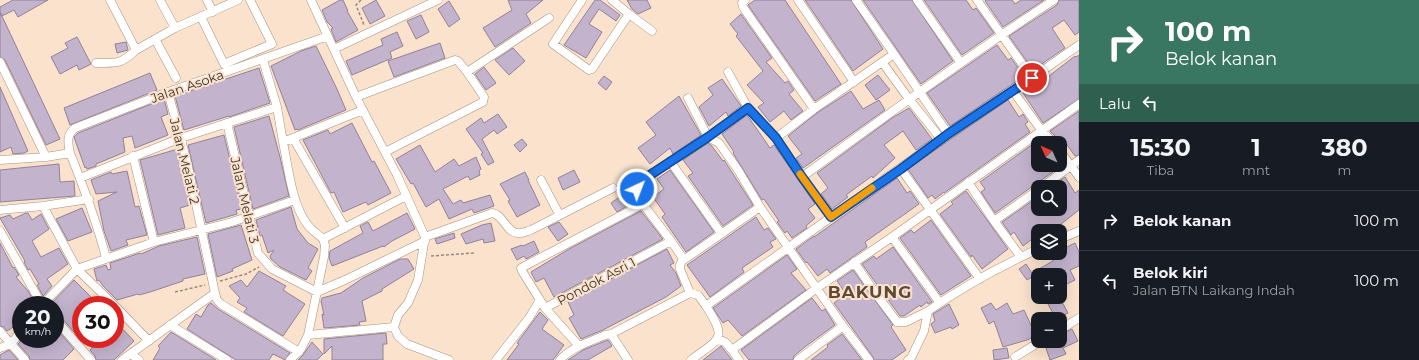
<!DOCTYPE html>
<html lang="id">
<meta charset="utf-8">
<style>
body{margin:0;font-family:Montserrat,sans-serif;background:#20242c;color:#f1f3f6;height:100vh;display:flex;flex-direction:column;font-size:15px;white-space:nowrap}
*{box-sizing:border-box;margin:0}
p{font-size:13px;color:#9ea1a6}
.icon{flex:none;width:22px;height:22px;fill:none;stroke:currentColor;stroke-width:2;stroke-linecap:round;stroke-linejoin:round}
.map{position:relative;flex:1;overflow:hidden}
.panel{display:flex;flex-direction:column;background:#171b24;width:340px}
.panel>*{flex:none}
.hud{background:#3a7763;color:#fff;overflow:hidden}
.needle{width:26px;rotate:315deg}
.fabs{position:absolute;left:1031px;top:136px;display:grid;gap:8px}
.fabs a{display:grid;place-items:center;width:36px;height:36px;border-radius:8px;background:#171b24;box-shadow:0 4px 16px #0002;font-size:20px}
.speed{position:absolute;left:12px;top:296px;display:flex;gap:8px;font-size:20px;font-weight:700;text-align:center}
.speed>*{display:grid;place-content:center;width:52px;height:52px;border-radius:50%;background:#171b24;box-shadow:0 4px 16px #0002;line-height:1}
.speed small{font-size:10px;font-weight:400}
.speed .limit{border:6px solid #d22;background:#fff;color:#111}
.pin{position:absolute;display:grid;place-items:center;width:34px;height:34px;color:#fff;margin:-17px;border:2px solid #fff;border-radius:50%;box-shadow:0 1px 4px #0007}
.me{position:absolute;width:44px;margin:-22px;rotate:43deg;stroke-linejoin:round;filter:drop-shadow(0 0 3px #0008)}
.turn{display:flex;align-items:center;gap:14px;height:84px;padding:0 20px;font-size:18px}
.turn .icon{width:52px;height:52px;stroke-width:2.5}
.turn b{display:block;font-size:28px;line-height:34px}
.then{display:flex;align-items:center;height:38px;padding:0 20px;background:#0003;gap:8px;font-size:15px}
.eta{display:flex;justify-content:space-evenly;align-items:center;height:68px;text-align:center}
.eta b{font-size:24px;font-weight:700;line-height:28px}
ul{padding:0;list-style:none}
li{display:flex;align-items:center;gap:12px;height:60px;padding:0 20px;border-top:1px solid #363941}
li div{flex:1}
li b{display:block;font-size:15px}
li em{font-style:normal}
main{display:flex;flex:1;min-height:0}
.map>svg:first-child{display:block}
.building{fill:#c3b3cd;stroke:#918299}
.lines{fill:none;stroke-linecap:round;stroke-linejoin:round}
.street-casing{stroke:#a8927d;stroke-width:9}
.path{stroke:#99897a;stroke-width:1.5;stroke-dasharray:3 2;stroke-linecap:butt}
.street{stroke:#fff;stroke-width:8}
.route-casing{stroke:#114b97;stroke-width:10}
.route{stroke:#1a73e8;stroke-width:7}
.slow{stroke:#f59e0b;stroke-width:7}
.labels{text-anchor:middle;stroke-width:4;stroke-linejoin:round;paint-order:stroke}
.street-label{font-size:13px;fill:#3e352d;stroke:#fae2cc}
.district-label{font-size:17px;font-weight:bold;letter-spacing:1px;fill:#5d4a37;stroke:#fae2cc}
</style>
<main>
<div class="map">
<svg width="1079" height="360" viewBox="0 0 1079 360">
<rect width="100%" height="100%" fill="#fae2cc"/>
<path class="building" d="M13 0H48L18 17 14 10 2 16 0 12V7Z
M340 0H343L348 11H347L358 30 336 42 331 29 333 28 327 22 322 10Z
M376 0 385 16 370 24 362 8Z
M508 0H543L526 14 531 23 495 47 483 28 512 10Z
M595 0H600L620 15 616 21 599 9 589 24 602 32 586 58 564 45Z
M627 0H647L651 8 638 14 632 9Z
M755 0H785L841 84 815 101 748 5Z
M805 0H851L883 49 853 71Z
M863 0H912L953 61 921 84Z
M924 0H966L973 10 976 8 994 33 962 55Z
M986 0H1012L1015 4 1021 0H1044L1003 27 985 1Z
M1059 0H1079V32L1075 35 1064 20 1052 28 1065 48 1033 70 1009 36 1057 5Z
M449 1 460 19 449 27 438 9Z
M0 12 60 139 46 145 5 60 0 57Z
M741 14 772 58 766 62 785 83 788 81 794 90 789 94 803 111 791 120 784 111 770 122 758 107 764 103 747 85 763 71 736 36 738 34 730 24Z
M421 15 429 32 416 39 407 21Z
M397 32 403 46 390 52 392 58 352 75 346 61 383 45 381 39Z
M77 37 91 64 79 70 77 65 60 74 51 57 68 48 65 43Z
M126 42 128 50 117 53 115 44Z
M440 43 445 58 394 77 388 61Z
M997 45 1008 60 1011 58 1024 76 950 126 927 93Z
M316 46 337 89 346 110 298 130 297 129 295 130 271 66 301 51Z
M513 48 525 61 509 75 495 60Z
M1079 55V99L1043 123 1023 93 1035 85 1036 86 1075 56 1076 57Z
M484 67 496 83 486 90 475 74Z
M259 68 270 103 229 117V116L184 130 175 96Z
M150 73 157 90 70 125 64 108Z
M878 75 890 90 876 100 865 85Z
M604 76 612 82 606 90 598 83Z
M722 79 741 106 728 116 726 112 709 126 699 107 713 95 708 88Z
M0 87 28 151 24 153 13 154 11 147 0 152Z
M851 91 863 109 879 100 885 110 803 168 796 158 802 154 788 136 817 113Z
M679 96 701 135 673 154 670 148 650 164 638 148 656 135 646 122Z
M164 99 168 114 161 117 168 135 135 148 132 136 123 138 125 152 96 164V166L87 169 86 167 85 168 74 137 78 133Z
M1008 100 1019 117 1023 114 1028 122 1025 124 1030 132 944 193V192L935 199 932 195 928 198 908 169 951 139Z
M909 108 932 139 916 150 903 131 884 145 895 158 873 178 872 176 846 195 848 197 832 209 821 194 828 188 817 173 892 118Z
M1079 111V155L1075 156 1065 142 1059 143 1058 139 1050 131Z
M498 114 507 127 497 134 494 130 482 139 494 162 488 165 481 154 483 153 466 129 481 118 484 123Z
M747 115 770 148 774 145 815 204 808 209 815 218 806 226 807 228 792 238 787 231 785 233 777 222 779 221 764 199 762 200 733 153 734 152 722 134Z
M269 116 280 157 289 196 253 209 234 127Z
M352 123 372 162 374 161 391 193 368 205 366 202 343 212 334 192 331 193 303 140 328 130 330 134Z
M224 135 242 209 236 210 237 214 206 223 188 145Z
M522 139 527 145 520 152 514 145Z
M1037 141 1038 143V161L1033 165H1055L1057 169 995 213 981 192 985 189 980 182Z
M708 143 711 145 723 161 724 160 753 205 723 226 688 176 693 173 683 160Z
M420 145 435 172 454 159 459 166 476 157 481 169 479 171 480 175 470 180 468 176 443 189 453 204 461 200 463 203 490 195 494 206 474 213 472 209 449 219 439 199 426 207 413 183 411 184 396 159Z
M178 149 190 205 180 208 185 228 158 235 140 160Z
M59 164 60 182 74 181 75 196 0 202V170Z
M574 170 580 182 563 190 558 178Z
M670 170 714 232 686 252 662 217 665 214 653 197 664 189 657 179Z
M127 171 135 207 139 206 147 235 126 240 128 245 111 251 104 231 98 201 117 192 96 194 91 180 111 172 112 174Z
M525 172 529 180H528L540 205 517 217 508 201 510 200 500 184Z
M1065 177 1075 193 1079 190V210L1052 231H1038V240L1033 243 1031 240 1023 246 1014 232 1011 235 1002 222 1038 197V209H1060V187H1051Z
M897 178 907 193 910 191 919 204 865 242 867 247 830 273 827 269 818 276 807 262 806 263 796 249 814 236V237Z
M966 191 1008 249 982 269 972 255 971 257 940 214 953 204 951 202Z
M621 196 627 206 617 212 611 203Z
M291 207 297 229 308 243 318 249 308 268 312 271 306 280 280 267 271 259 270 256 274 250 268 253 262 235 260 236 256 220Z
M82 208 92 232 68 241 56 219Z
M641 211 663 239 554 297 544 278 536 282 531 272 569 249Z
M26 213H28L32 220 41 214 49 229 32 241 41 257 59 248 68 264 47 279 52 286 43 296 37 285 39 284 30 269 28 270 24 262 25 261 0 218 10 215 13 219Z
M407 213 415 229 392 241 384 247 383 246 332 266 329 258 330 251 363 233 360 226 368 222 373 231Z
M756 217 764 230 768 228 776 239 770 242 773 247 742 268 744 272 710 297 687 265Z
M931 220 971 276 941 295 900 238 911 230 914 233Z
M559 222 568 234 558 241 548 227Z
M491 223 495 241 484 243 483 239 466 244 461 234 482 225Z
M241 225 252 260 232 269 233 271 217 277 208 234Z
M454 233 455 238 437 244 435 239Z
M197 237 205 274 183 279V281L150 292 139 295 138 294 117 300 103 286 99 280 97 281 94 269 106 265 108 270 111 269 110 263 140 253 141 254 159 246Z
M534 241 539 252 526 259 524 256 517 260 511 249 522 245 523 246Z
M0 243 13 268 14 267 19 275 16 277 28 291 36 305H21V322L7 331 4 327 0 326Z
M1075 243 1079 252V266L1070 270 1075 280 1065 285 1060 275H1042L1039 269 1053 261 1052 258 1064 252 1063 249Z
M893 247 932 302 928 304 927 302 921 307 920 305 904 316H900L862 264 874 256 876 259Z
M667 249 674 263 670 265 676 273 681 286 666 297 603 330 581 339 569 318 574 315 568 302Z
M787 255 797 269 791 273 806 290 742 336 728 320 723 323 713 308Z
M400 259H408L414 269 382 289V291L362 301 366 321 359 322 360 325 324 328 322 314 324 315 321 301 322 298 341 293 363 278Z
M1026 264 1034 276 1027 280 1019 269Z
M853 270 893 325 891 327 906 350 892 360H874L873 357 834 303 846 294 837 281Z
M259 271 286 286 283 290 305 304 283 336 244 312 247 308 237 302 240 298 229 286 241 280 247 287Z
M74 280 99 305H81V340L59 315 55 314V305L51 304Z
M812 298 822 311 825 309 835 325 806 346 794 356 793 360H749L741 350Z
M1060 298 1068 313 1056 319 1048 304Z
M211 303 218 309 290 353 285 360 273 354 269 360H236L187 329 196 314 201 317 208 305Z
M991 303 996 310 1007 303 1013 314 1024 310 1036 336 1027 340 1003 347 994 321 989 324 981 308Z
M949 304 959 325 952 329 951 327 935 333 931 324 935 321 933 314Z
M540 312 548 320 542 329 564 345 553 360H507L519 344 517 343Z
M115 321 134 341 114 360H96L95 356 90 350 99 339H115Z
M55 327 74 349 63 360H30L29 356 18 344 22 339H55Z
M1072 329 1078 341 1063 348 1066 354 1050 360 1045 345 1046 343 1050 341H1060V335Z
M171 332 216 360H153L160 348 158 346Z
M386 333 387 344H383V360H332V346L324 354V339Z
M842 334 862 360H811L828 347 827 345Z
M608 340 612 346 588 360H568L583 350Z
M312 342 323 354 317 360H298L303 355Z
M721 346 732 360H703Z
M1007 348 1009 358 994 360 993 350Z
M9 350 18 360H0V355Z"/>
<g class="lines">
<g class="street-casing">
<path id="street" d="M110 0 136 50 175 28 238 0
M160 0 175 28
M207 0 213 12
M311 0 356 97 397 175 425 237 418 280 408 303 398 315 394 327 398 336 407 344 449 360
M582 0 553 44 589 70 592 69 629 14 612 0
M745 0 742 3 743 7 814 109
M798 0 854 82
M917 0 961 63
M629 14 652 31
M201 17 224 64 272 44 250 0
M155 39 176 78
M334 49 438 0
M894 54 948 134
M263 60 277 107
M0 62 46 157
M882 62 909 99 941 139
M96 63C117 63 120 65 136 50
M728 72 748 108 776 138 802 177 831 217
M1032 78 1079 45
M1013 91 1042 131 1054 143
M356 97 455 60 458 61 467 72 549 18
M688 98 708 137 719 143 738 170 760 207 843 326 869 360
M227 123 258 253 272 269 317 292 345 280 425 241
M293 138 345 228
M776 138 814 109 894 54 856 0
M283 142C288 166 292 205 307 224 311 230 318 234 323 239
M1060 151 1079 177
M385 152 483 102 484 97 467 72
M70 153C68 143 66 135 75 128L168 92 328 36
M133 156 154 242
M0 160 46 157 70 153C84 188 97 222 106 258
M670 161 721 233
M901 169 980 279
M802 177C885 116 968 56 1054 0
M80 178 181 138 277 107 283 142 363 110
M541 180 559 214
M968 182 994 221 1038 190
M1042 187 1079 160
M643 204 671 241 682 257V261L760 207
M43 206 77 269 114 305
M0 210 43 206 89 199
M994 221 1021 257
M0 231 42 305 77 269 154 242 232 222 295 200
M425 237 492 213C503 214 506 232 517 233 522 234 527 231 531 230L613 188
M892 237 940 303
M1060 239 1079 231
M682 261 680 265V269L690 293
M854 262 876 294 897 322H906L928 311
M215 293 217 300 221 304 299 352
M115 306 149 341
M545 308 671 241
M55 319 91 360
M170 325 227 360
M1060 330 1079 318
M0 331 11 344 21 331
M611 334 628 360
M308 335 394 327
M716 341 720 340 725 342 732 350 817 288 892 237 1079 104
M579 346 545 308 522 271 521 268 643 204C640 197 635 189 641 182L708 137 748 108
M0 348 11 344 25 360
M732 350 739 360
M131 354 139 360
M1015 357 1041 341
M122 360 215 293 187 162 168 92
M290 360 301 349 308 335 324 257 325 245 323 239 406 196
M496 360 529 318 540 300
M560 360C571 347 590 342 605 335L611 334 690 293 698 295 706 306
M691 360C720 338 728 340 706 306L948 134 1032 78 977 0
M798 360 843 326
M908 360 911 358 924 331 928 311C961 288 1001 266 1038 249"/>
</g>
<path class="path" d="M361 0 356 5 364 25
M431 256 474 253
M220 281 246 274 259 267
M175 292 205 285"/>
<use href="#street" class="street"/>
</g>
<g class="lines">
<g class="route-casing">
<path id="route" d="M637 189C638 182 644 179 650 175L708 137 748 108 776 138 802 177 831 217 901 169 948 134 1032 78"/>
</g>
<use href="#route" class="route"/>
<path class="slow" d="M800 174 831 217 872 188"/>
</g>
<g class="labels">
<g class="street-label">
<text transform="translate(187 86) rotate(-19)" y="5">Jalan Asoka</text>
<text transform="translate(185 161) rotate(76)" y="5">Jalan Melati 2</text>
<text transform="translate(245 200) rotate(77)" y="5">Jalan Melati 3</text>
<text transform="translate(596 281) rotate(-28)" y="5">Pondok Asri 1</text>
</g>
<g class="district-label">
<text x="870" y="298">BAKUNG</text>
</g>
</g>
</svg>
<div class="fabs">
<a><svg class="needle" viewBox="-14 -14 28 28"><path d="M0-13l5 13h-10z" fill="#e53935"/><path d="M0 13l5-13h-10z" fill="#9ea1a6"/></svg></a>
<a><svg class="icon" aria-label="search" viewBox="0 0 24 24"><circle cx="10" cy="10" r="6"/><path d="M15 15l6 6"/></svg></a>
<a><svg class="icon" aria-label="layers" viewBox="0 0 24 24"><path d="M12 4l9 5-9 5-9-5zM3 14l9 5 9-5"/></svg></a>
<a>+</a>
<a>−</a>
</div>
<div class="speed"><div>20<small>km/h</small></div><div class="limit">30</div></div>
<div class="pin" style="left:1032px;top:78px;background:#d93025"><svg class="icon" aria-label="arrive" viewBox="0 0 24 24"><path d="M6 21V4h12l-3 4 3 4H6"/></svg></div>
<svg class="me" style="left:637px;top:189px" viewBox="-20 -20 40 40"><circle r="17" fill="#1a73e8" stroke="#fff" stroke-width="3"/><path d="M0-11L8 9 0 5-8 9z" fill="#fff"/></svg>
</div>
<section class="panel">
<div class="hud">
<div class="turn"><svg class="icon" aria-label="right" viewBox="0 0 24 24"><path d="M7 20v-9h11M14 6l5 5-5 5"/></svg><div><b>100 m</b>Belok kanan</div></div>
<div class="then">Lalu<svg class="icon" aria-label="left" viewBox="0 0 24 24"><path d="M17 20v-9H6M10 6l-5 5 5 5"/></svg></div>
</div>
<div class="eta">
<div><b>15:30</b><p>Tiba</p></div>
<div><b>1</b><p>mnt</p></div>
<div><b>380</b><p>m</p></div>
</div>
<ul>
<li><svg class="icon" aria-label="right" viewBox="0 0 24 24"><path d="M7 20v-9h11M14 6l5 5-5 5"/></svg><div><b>Belok kanan</b></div><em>100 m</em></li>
<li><svg class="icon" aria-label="left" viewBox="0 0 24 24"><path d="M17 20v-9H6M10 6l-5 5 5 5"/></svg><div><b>Belok kiri</b><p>Jalan BTN Laikang Indah</p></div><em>100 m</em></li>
</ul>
</section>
</main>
